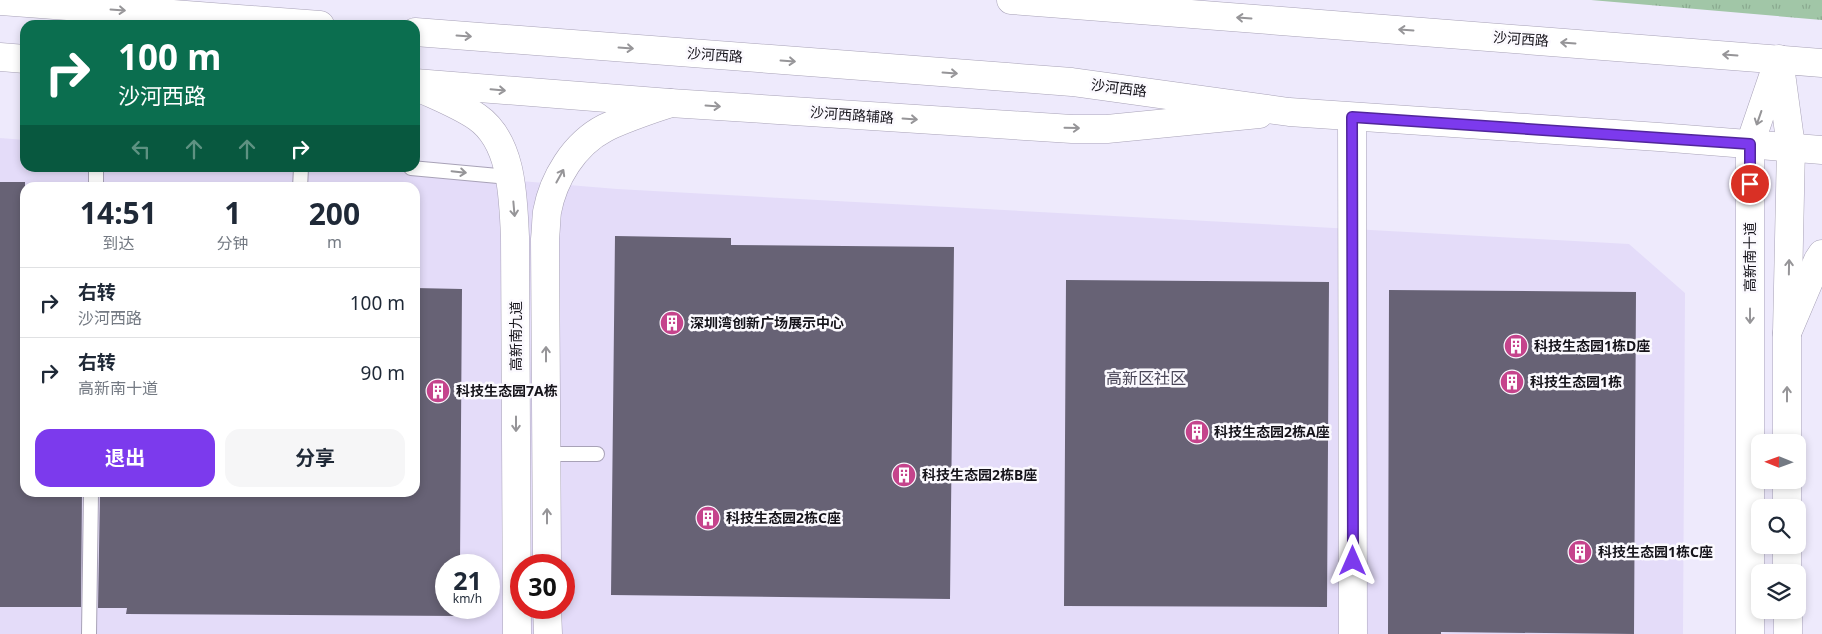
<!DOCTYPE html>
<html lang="zh">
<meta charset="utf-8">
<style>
body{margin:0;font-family:"Noto Sans","Noto Sans SC",sans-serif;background:#f6f6f7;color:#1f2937;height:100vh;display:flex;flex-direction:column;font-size:19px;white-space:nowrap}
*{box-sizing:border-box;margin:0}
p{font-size:16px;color:#747a83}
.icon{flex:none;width:28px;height:28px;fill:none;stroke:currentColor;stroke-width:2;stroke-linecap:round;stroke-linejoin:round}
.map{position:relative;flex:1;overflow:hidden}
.side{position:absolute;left:20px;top:182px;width:400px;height:315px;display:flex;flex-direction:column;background:#fff;border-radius:15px;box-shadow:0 2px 8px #0003}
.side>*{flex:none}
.top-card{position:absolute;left:20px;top:20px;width:400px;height:152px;border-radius:15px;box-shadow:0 2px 8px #0003;background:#0b6e4f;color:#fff;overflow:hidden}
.needle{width:32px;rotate:271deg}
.controls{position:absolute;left:1751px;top:434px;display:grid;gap:10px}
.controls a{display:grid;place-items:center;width:55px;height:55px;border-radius:10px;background:#fff;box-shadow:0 2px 8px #0003;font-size:25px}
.speed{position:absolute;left:435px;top:554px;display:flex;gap:10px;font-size:25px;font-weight:700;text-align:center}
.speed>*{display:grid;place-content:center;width:65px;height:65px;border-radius:50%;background:#fff;box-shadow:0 2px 8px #0003;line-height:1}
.speed small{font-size:12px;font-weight:400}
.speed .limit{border:8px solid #d22;background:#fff;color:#111}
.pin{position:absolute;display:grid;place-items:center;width:42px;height:42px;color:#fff;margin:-21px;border:2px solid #fff;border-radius:50%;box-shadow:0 1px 5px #0007}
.me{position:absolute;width:55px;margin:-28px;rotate:0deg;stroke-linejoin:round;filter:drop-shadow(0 0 4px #0008)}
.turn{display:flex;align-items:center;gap:18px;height:105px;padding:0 15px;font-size:22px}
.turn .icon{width:65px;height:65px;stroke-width:2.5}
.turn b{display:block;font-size:35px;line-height:42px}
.lanes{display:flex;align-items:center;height:48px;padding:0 15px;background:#0003;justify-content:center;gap:25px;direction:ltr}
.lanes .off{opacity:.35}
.eta{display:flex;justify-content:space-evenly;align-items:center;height:85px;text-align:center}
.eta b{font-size:30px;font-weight:700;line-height:35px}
.button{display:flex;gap:10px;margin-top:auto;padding:10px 15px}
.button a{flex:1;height:58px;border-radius:15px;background:#7c3aed;color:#fff;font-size:20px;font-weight:700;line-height:58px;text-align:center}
.button a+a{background:#f6f6f7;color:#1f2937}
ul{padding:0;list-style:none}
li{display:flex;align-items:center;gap:15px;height:70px;padding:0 15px;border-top:1px solid #e0e1e3}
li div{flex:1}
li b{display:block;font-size:19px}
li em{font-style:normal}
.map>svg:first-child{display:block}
.built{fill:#e4dcf9;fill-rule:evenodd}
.park{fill:url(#park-tufts)}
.building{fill:#676275}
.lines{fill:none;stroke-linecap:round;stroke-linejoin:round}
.service-casing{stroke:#a8a2b7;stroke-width:16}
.minor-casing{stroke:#a8a2b7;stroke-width:29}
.tertiary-casing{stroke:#a8a2b7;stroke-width:29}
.secondary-casing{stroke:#a8a2b7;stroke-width:29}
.primary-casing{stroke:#a8a2b7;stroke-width:29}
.service{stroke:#fff;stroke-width:14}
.minor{stroke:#fff;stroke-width:28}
.tertiary{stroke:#fff;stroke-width:28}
.secondary{stroke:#fff;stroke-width:28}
.primary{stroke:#fff;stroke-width:28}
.oneway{stroke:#969598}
.route-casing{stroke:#51269a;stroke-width:12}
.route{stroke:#7c3aed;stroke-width:9}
.labels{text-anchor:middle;stroke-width:5;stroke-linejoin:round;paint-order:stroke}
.street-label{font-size:14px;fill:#15131a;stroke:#fbf9fe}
.poi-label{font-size:14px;font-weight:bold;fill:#15131a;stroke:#fbf9fe;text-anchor:start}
.quarter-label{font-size:16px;fill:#494557;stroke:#fbf9fe}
</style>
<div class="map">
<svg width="1822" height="634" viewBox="0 0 1822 634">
<defs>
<pattern id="park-tufts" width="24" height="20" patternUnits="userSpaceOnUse" patternTransform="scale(1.25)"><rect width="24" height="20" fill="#a1c6a7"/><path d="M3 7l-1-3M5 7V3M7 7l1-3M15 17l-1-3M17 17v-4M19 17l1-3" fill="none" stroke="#8aa98f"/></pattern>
</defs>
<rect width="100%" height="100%" fill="#eeeafc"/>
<path class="built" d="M0 138 25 140V168H361L617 189 1629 244 1685 293 1683 634H0ZM25 188H415V492H25ZM446 565H489V608H446ZM521 565H564V608H521Z"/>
<path class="park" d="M1591 0H1822V20Z"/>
<path class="building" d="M0 182H25V492H82L81 607H0Z
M615 236 731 238V245L954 247 950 599 611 595Z
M1066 280 1329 282 1327 607 1064 606Z
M415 288 462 289 460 565H446V608H460V616L126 614 127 608H98L100 492H415Z
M1389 290 1636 292 1634 634 1441 632V634H1388Z"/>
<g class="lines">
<g class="service-casing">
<path id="service" d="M411 168 509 177
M96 188V168
M300 188 301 168
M546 454H597
M89 634 91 492"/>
</g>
<g class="minor-casing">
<path id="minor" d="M1352 117 1353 634"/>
</g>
<g class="tertiary-casing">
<path id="tertiary" d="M415 86C436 96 458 104 477 117 513 142 513 198 515 237L517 634
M547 565 545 239C546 230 546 221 547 212 553 179 574 144 605 128 625 118 648 111 670 103
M547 608 548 634"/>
</g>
<g class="secondary-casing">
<path id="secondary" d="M0 57 25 59
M1780 66 1791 147 1787 333V442
M415 83 670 103 1072 129H1107L1259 114
M1787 480V508
M1787 545V572
M1788 610V634
M1750 634V144L1779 59"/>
</g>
<g class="primary-casing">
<path id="primary" d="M1011 0 1822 63
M0 1 320 25
M415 32 1072 82 1289 112 1659 137 1822 150
M1787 333 1818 260 1822 254"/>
</g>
<use href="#service" class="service"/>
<use href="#minor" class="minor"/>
<use href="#tertiary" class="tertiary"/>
<use href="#secondary" class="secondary"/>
<use href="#primary" class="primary"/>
</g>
<defs><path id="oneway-shaft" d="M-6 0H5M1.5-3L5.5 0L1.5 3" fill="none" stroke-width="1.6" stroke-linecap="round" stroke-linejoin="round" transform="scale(1.25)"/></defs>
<g class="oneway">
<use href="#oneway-shaft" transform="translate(118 10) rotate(4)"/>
<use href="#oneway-shaft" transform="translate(1244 18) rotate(-176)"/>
<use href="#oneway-shaft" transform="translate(1406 30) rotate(-176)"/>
<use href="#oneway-shaft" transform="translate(464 36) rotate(4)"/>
<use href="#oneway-shaft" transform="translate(1568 43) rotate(-176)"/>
<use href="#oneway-shaft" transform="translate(626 48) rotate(4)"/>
<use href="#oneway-shaft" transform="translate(1730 55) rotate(-176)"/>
<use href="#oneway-shaft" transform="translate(788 61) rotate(4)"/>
<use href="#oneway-shaft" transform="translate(950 73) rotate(4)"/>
<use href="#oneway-shaft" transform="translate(498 90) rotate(5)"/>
<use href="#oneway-shaft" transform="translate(713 106) rotate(4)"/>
<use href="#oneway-shaft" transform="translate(1759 118) rotate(109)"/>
<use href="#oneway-shaft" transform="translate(910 119) rotate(4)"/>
<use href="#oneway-shaft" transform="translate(1072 128) rotate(1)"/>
<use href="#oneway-shaft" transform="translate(459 172) rotate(6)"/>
<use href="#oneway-shaft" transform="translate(560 176) rotate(-61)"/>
<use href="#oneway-shaft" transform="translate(514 209) rotate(85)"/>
<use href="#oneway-shaft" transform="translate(1789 267) rotate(-89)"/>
<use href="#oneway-shaft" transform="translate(1750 316) rotate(90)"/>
<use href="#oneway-shaft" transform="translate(546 354) rotate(-90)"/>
<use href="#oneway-shaft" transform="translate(1787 394) rotate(-90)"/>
<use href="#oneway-shaft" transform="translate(516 424) rotate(90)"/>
<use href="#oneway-shaft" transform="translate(547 516) rotate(-90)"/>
</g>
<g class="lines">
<g class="route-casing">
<path id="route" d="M1353 561 1352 117 1750 144V184"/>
</g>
<use href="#route" class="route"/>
</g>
<defs>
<g id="building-disc" transform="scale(1.25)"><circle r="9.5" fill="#c5448c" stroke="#fbf9fe"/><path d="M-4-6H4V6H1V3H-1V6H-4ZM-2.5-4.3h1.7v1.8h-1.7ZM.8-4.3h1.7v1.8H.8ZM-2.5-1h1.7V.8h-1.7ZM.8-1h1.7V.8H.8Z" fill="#fff"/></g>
</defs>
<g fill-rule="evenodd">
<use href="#building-disc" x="672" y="323"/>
<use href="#building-disc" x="1516" y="346"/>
<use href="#building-disc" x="1512" y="382"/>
<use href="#building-disc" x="438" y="391"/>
<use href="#building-disc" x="1197" y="432"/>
<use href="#building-disc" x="904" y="475"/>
<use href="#building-disc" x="708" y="518"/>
<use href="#building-disc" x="1580" y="552"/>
</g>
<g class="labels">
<g class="street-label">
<text transform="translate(1521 39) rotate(4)" y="5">沙河西路</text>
<text transform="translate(715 55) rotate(4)" y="5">沙河西路</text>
<text transform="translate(1119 88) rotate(7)" y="5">沙河西路</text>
<text transform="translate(852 115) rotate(4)" y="5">沙河西路辅路</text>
<text transform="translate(1750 257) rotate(-90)" y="5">高新南十道</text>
<text transform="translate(516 336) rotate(-90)" y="5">高新南九道</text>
</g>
<g class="poi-label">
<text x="690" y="328">深圳湾创新广场展示中心</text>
<text x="1534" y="351">科技生态园1栋D座</text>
<text x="1530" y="387">科技生态园1栋</text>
<text x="456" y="396">科技生态园7A栋</text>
<text x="1214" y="437">科技生态园2栋A座</text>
<text x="922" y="480">科技生态园2栋B座</text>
<text x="726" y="523">科技生态园2栋C座</text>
<text x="1598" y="557">科技生态园1栋C座</text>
</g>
<g class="quarter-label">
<text x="1146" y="384">高新区社区</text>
</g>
</g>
</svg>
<div class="controls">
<a><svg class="needle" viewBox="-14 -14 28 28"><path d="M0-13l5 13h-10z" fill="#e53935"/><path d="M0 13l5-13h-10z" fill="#747a83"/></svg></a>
<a><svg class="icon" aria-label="search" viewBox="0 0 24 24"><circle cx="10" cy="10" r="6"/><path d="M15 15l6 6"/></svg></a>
<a><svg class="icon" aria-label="layers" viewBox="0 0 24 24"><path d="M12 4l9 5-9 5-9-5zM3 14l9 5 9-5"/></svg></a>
</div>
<div class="speed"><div>21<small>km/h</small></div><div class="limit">30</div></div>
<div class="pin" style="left:1750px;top:184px;background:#d93025"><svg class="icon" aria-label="arrive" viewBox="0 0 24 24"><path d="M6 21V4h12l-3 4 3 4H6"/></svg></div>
<svg class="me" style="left:1353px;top:561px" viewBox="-20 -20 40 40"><path d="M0-17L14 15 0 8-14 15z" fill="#7c3aed" stroke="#fff" stroke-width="4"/></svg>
<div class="top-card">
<div class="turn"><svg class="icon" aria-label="right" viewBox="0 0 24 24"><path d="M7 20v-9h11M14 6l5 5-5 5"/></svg><div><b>100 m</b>沙河西路</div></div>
<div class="lanes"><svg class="icon off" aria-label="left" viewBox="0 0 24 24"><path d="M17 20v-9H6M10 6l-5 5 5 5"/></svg><svg class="icon off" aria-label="ahead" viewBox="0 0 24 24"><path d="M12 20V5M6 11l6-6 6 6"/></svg><svg class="icon off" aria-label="ahead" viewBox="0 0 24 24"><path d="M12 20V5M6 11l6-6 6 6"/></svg><svg class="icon" aria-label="right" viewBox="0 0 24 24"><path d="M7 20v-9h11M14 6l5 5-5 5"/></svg></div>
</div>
<section class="side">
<div class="eta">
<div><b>14:51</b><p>到达</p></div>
<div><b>1</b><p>分钟</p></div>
<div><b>200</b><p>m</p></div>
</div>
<ul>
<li><svg class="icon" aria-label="right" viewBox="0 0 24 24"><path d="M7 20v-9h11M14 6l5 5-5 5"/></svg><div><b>右转</b><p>沙河西路</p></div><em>100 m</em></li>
<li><svg class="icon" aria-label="right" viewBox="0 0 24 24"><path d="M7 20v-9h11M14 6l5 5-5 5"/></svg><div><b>右转</b><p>高新南十道</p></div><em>90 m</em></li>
</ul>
<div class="button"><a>退出</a><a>分享</a></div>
</section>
</div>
